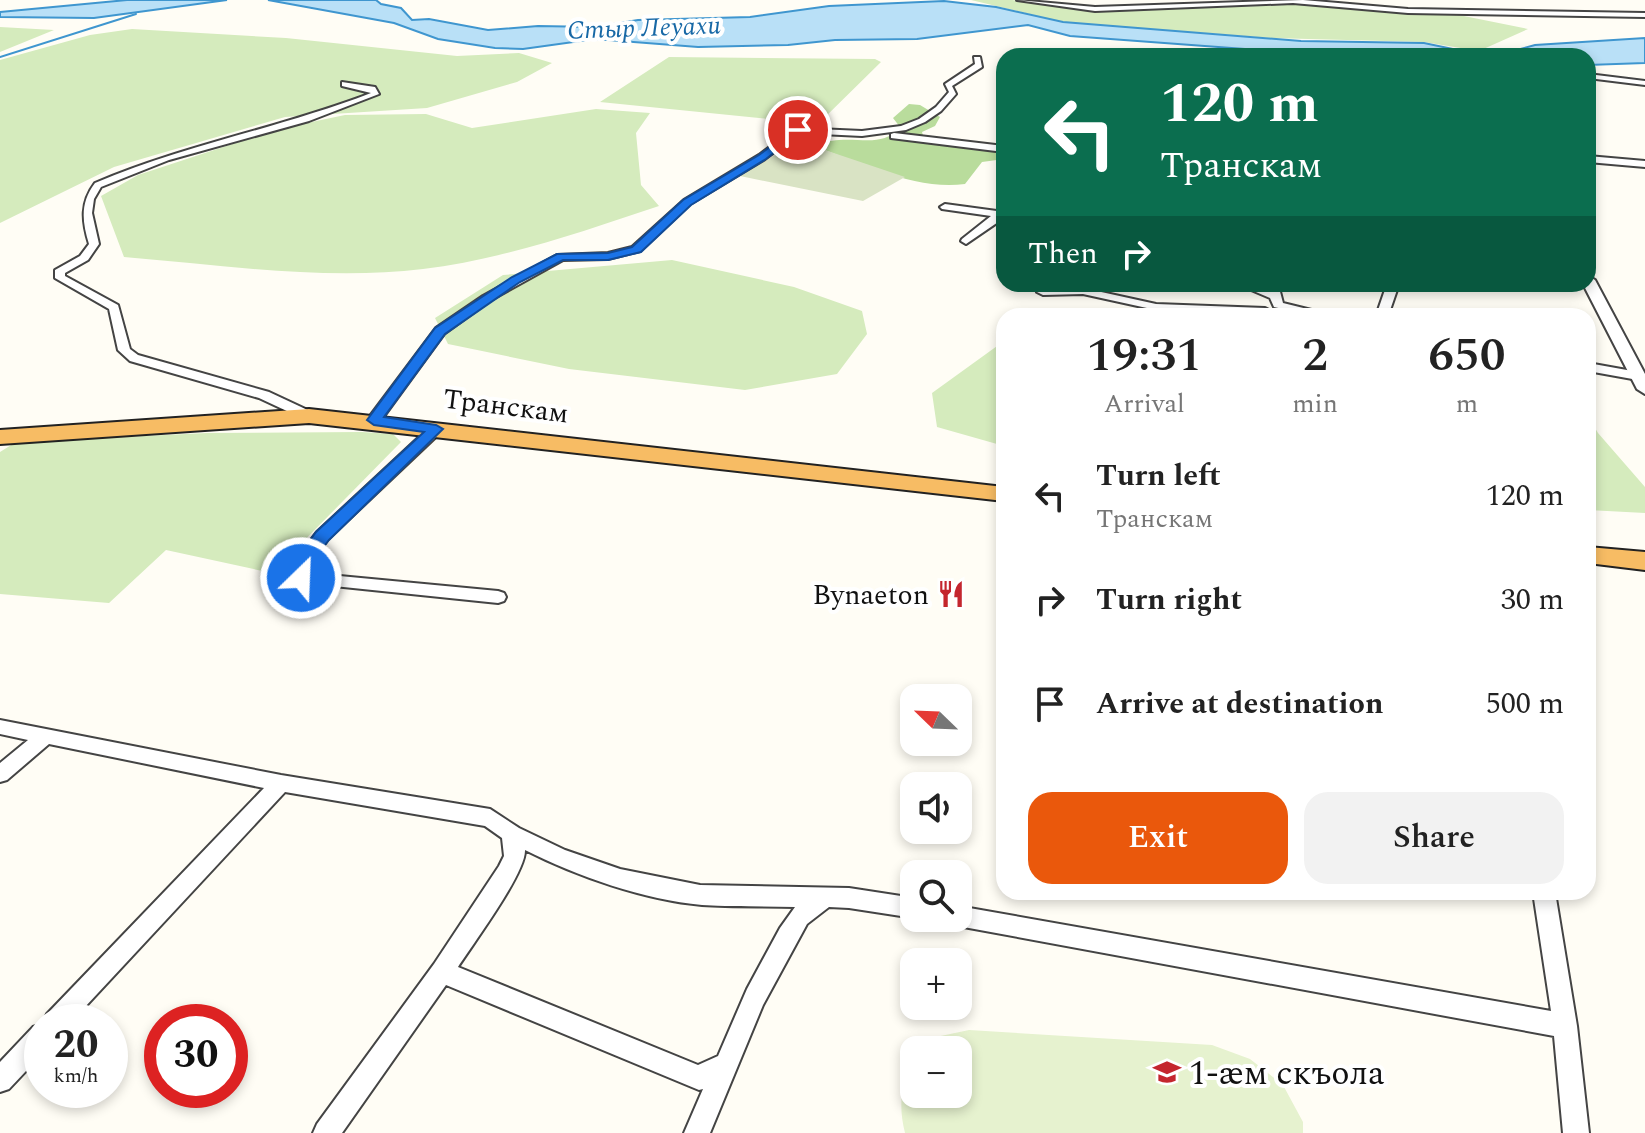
<!DOCTYPE html>
<meta charset="utf-8">
<style>
body{margin:0;font-family:Spectral,serif;background:#f2f2f2;color:#222;height:100vh;display:flex;flex-direction:column;font-size:30px;white-space:nowrap}
*{box-sizing:border-box;margin:0}
p{font-size:26px;color:#767676}
.icon{flex:none;width:44px;height:44px;fill:none;stroke:currentColor;stroke-width:2;stroke-linecap:round;stroke-linejoin:round}
.map{position:relative;flex:1;overflow:hidden}
.side{position:absolute;left:996px;top:308px;width:600px;height:592px;display:flex;flex-direction:column;background:#fff;border-radius:24px;box-shadow:0 4px 12px #0003}
.side>*{flex:none}
.hud{position:absolute;left:996px;top:48px;width:600px;height:244px;border-radius:24px;box-shadow:0 4px 12px #0003;background:#0b6e4f;color:#fff;overflow:hidden}
.needle{width:52px;rotate:293deg}
.controls{position:absolute;left:900px;top:684px;display:grid;gap:16px}
.controls a{display:grid;place-items:center;width:72px;height:72px;border-radius:16px;background:#fff;box-shadow:0 4px 12px #0003;font-size:40px}
.speed{position:absolute;left:24px;top:1004px;display:flex;gap:16px;font-size:40px;font-weight:700;text-align:center}
.speed>*{display:grid;place-content:center;width:104px;height:104px;border-radius:50%;background:#fff;box-shadow:0 4px 12px #0003;line-height:1}
.speed small{font-size:20px;font-weight:400}
.speed .limit{border:12px solid #d22;background:#fff;color:#111}
.pin{position:absolute;display:grid;place-items:center;width:68px;height:68px;color:#fff;margin:-34px;border:4px solid #fff;border-radius:50%;box-shadow:0 2px 8px #0007}
.me{position:absolute;width:88px;margin:-44px;rotate:24deg;stroke-linejoin:round;filter:drop-shadow(0 0 6px #0008)}
.turn{display:flex;align-items:center;gap:28px;height:168px;padding:0 32px;font-size:36px}
.turn .icon{width:104px;height:104px;stroke-width:2.5}
.turn b{display:block;font-size:56px;line-height:68px}
.then{display:flex;align-items:center;height:76px;padding:0 32px;background:#0003;gap:16px;font-size:30px}
.eta{display:flex;justify-content:space-evenly;align-items:center;height:136px;text-align:center}
.eta b{font-size:48px;font-weight:600;line-height:56px}
.primary-button{display:flex;gap:16px;margin-top:auto;padding:16px 32px}
.primary-button a{flex:1;height:92px;border-radius:24px;background:#ea580c;color:#fff;font-size:32px;font-weight:600;line-height:92px;text-align:center}
.primary-button a+a{background:#f2f2f2;color:#222}
ul{padding:0;list-style:none}
li{display:flex;align-items:center;gap:24px;height:104px;padding:0 32px}
li div{flex:1}
li b{display:block;font-size:30px}
li em{font-style:normal}
.map>svg:first-child{display:block}
.green{fill:#d5ebbd}
.forest{fill:#b9dc9c}
.cemetery{fill:#d9e3c4}
.pitch{fill:#e6f2cf}
.water{fill:#b9e0f7;stroke:#3f96cf;stroke-width:2}
.lines{fill:none;stroke-linecap:round;stroke-linejoin:round}
.stream{stroke:#3f96cf;stroke-width:2}
.minor-casing{stroke:#444;stroke-width:4}
.tertiary-casing{stroke:#444;stroke-width:4}
.trunk-casing{stroke:#222;stroke-width:4}
.minor{fill:#fff;fill-rule:evenodd}
.tertiary{fill:#fff;fill-rule:evenodd}
.trunk{fill:#f7bc64;fill-rule:evenodd}
.route{fill:#1a73e8;stroke:#114b97;stroke-width:2}
.labels{text-anchor:middle;stroke-width:8;stroke-linejoin:round;paint-order:stroke}
.far-water-label{font-size:26px;font-style:italic;fill:#1768a6;stroke:#fff}
.street-label{font-size:28px;fill:#111;stroke:#fff}
.poi-label{font-size:28px;fill:#111;stroke:#fff;text-anchor:end}
.near-poi-label{font-size:34px;fill:#111;stroke:#fff;text-anchor:start}
</style>
<div class="map">
<svg width="1645" height="1133" viewBox="0 0 1645 1133">
<rect width="100%" height="100%" fill="#fffdf5"/>
<path class="green" d="M971 0H1012L1096 12 1312 4 1354 9 1439 11 1528 29 1479 51 1424 42 1270 38 1063 22Z
M0 27 54 30 0 52Z
M132 29 286 38 457 56 519 53 552 63 517 82 427 108 285 117 114 167 0 223V60L90 35Z
M669 57 875 59 881 62 818 124 600 102Z
M596 109 650 113 636 133 641 185 659 206C581 232 505 259 423 269 324 281 223 265 124 257L101 196 138 175 278 129 345 115 426 114 472 128Z
M672 260 794 287 862 311 867 334 837 374 745 390 569 369 448 344 435 318 503 275Z
M1004 341V446L937 427 932 393Z
M1588 416 1598 433 1645 487V513L1588 510Z
M362 432 393 434 401 442 289 556 267 572 166 550 109 603 0 594V452L16 442 207 433Z"/>
<path class="forest" d="M909 104 920 105 940 117 935 126 922 132 924 139 1004 148V159L982 162 965 184C915 191 861 162 813 146 821 144 830 140 839 140 862 138 883 147 900 127L893 118Z"/>
<path class="cemetery" d="M813 146 905 177 863 201 740 176 775 155Z"/>
<path class="pitch" d="M969 1030 1212 1045 1250 1059 1283 1085 1303 1122V1133H905C898 1105 901 1084 914 1059V1094H958V1050H921L936 1037Z"/>
<path class="water" d="M127 0H227L94 18 0 17V12Z
M268 0H376L381 4 401 8 412 20 429 19 488 30 538 26 595 27 638 20 750 17 829 6 944 1 996 7 1063 22 1301 41 1424 43 1472 53 1513 51 1535 45 1645 38V63L1588 65V56H1340L1070 36 1028 25 917 39 835 40 788 45 698 47 595 39 523 49 495 48 438 39 394 23Z"/>
<g class="lines">
<path class="stream" d="M0 57 136 14"/>
<g class="minor-casing">
<path id="minor" d="M1017 0 1095 7 1303 0 1408 9 1645 13V17L1408 13 1293 3 1095 11Z
M974 57H980L982 67 952 86 956 94 941 111 925 122 906 130 862 136 800 133 765 159 690 204 640 251 608 259 563 260 491 300 444 334 379 423 374 424 367 420 436 328 483 296 557 255 608 253 632 247 684 200 759 155 795 128 862 131 901 126 919 119 936 107 949 92 945 84 975 64Z
M1588 74 1645 81V85L1588 78Z
M342 82 375 87 379 94 309 121 169 160 101 187 94 199 92 213 99 244 88 260 65 273V276L118 305 130 349 138 355 269 392 314 413V419H304L259 398 130 361 118 350 109 309 55 278V270L80 256 89 244C82 221 80 203 95 183 184 145 280 128 371 93L342 86Z
M894 133 1004 146V152L891 138V134Z
M1588 156 1645 161V167L1588 162Z
M945 204 1004 212V218L966 244 961 241 962 239 991 216 942 209 940 207Z
M1237 284H1253L1268 289 1266 284H1278L1283 303 1336 316H1314L1274 307 1270 298Z
M1387 284H1399L1388 316H1376Z
M1083 288 1156 304 1265 308 1271 311 1265 314 1156 310 1083 294 1043 295 1037 292 1043 289Z
M1588 363 1638 372 1644 376 1638 380 1588 371Z
M436 425 443 429 441 432 327 540 307 567 308 573 498 591 504 593 506 597 504 601 498 603 295 582 291 567 317 532 431 426Z
M0 720 281 775 490 809 519 828 565 850 620 869 700 885 849 888 914 898V918L849 908 829 907 807 924 763 1005 710 1133H684L703 1089 699 1090 446 985 342 1133H313L317 1124 434 964 499 866 504 856 502 838 485 826 285 792 71 1022H43L47 1014 264 788 49 744 7 780 0 782V763L28 740 0 734ZM525 850C576 876 645 900 702 905 733 907 764 906 795 907L780 928 747 989 718 1056 698 1065 458 967C472 945 526 873 525 850Z
M1533 892H1555L1577 1026 1589 1133H1563L1554 1036 958 926 950 923 948 918H958V906L1551 1011Z
M42 1024V1054L9 1089 0 1092V1062L33 1027Z"/>
</g>
<g class="tertiary-casing">
<path id="tertiary" d="M1588 276 1595 280 1645 374V394L1637 389 1583 284H1588Z"/>
</g>
<g class="trunk-casing">
<path id="trunk" d="M309 409 1004 487V501L309 423 0 444V430Z
M1588 547 1645 552V570L1588 563Z"/>
</g>
<use href="#minor" class="minor"/>
<use href="#tertiary" class="tertiary"/>
<use href="#trunk" class="trunk"/>
</g>
<path class="route" d="M795 128 803 130 766 159 691 205 641 252 608 260H563L520 282 445 334 384 417 436 425 443 429 329 540 308 568V582H294L290 567 316 532 424 432 374 425 367 420 435 328 512 277 557 254 608 253 632 247 683 200 759 155Z"/>
<defs>
<g id="restaurant-bare" transform="scale(2.16)"><path d="M-5-6h1v4h1v-4h1v4h1v-4h1v5L-1.5 .5V6h-2V.5L-5-1ZM5-6V6H3V1.5H1.5Q1.5-4 5-6Z" fill="#c4262e" stroke="#fff" stroke-width="2.5" paint-order="stroke"/></g>
<g id="school-bare" transform="scale(2.16)"><path d="M0-5L7-2L0 1L-7-2ZM-4 1L0 2.5L4 1V4Q0 6-4 4Z" fill="#c4262e" stroke="#fff" stroke-width="2.5" paint-order="stroke"/></g>
</defs>
<g fill-rule="evenodd">
<use href="#restaurant-bare" x="951" y="594"/>
<use href="#school-bare" x="1167" y="1072"/>
</g>
<g class="labels">
<g class="far-water-label">
<text transform="translate(644 27) rotate(-2)" y="9">Стыр Леуахи</text>
</g>
<g class="street-label">
<text transform="translate(506 405) rotate(7)" y="10">Транскам</text>
</g>
<g class="poi-label">
<text x="929" y="604">Bynaeton</text>
</g>
<g class="near-poi-label">
<text x="1189" y="1084">1-æм скъола</text>
</g>
</g>
</svg>
<div class="controls">
<a><svg class="needle" viewBox="-14 -14 28 28"><path d="M0-13l5 13h-10z" fill="#e53935"/><path d="M0 13l5-13h-10z" fill="#767676"/></svg></a>
<a><svg class="icon" aria-label="sound" viewBox="0 0 24 24"><path d="M4 9h4l5-4v14l-5-4H4zM17 9q2 3 0 6"/></svg></a>
<a><svg class="icon" aria-label="search" viewBox="0 0 24 24"><circle cx="10" cy="10" r="6"/><path d="M15 15l6 6"/></svg></a>
<a>+</a>
<a>−</a>
</div>
<div class="speed"><div>20<small>km/h</small></div><div class="limit">30</div></div>
<div class="pin" style="left:798px;top:130px;background:#d93025"><svg class="icon" aria-label="arrive" viewBox="0 0 24 24"><path d="M6 21V4h12l-3 4 3 4H6"/></svg></div>
<svg class="me" style="left:301px;top:578px" viewBox="-20 -20 40 40"><circle r="17" fill="#1a73e8" stroke="#fff" stroke-width="3"/><path d="M0-11L8 9 0 5-8 9z" fill="#fff"/></svg>
<div class="hud">
<div class="turn"><svg class="icon" aria-label="left" viewBox="0 0 24 24"><path d="M17 20v-9H6M10 6l-5 5 5 5"/></svg><div><b>120 m</b>Транскам</div></div>
<div class="then">Then<svg class="icon" aria-label="right" viewBox="0 0 24 24"><path d="M7 20v-9h11M14 6l5 5-5 5"/></svg></div>
</div>
<section class="side">
<div class="eta">
<div><b>19:31</b><p>Arrival</p></div>
<div><b>2</b><p>min</p></div>
<div><b>650</b><p>m</p></div>
</div>
<ul>
<li><svg class="icon" aria-label="left" viewBox="0 0 24 24"><path d="M17 20v-9H6M10 6l-5 5 5 5"/></svg><div><b>Turn left</b><p>Транскам</p></div><em>120 m</em></li>
<li><svg class="icon" aria-label="right" viewBox="0 0 24 24"><path d="M7 20v-9h11M14 6l5 5-5 5"/></svg><div><b>Turn right</b></div><em>30 m</em></li>
<li><svg class="icon" aria-label="arrive" viewBox="0 0 24 24"><path d="M6 21V4h12l-3 4 3 4H6"/></svg><div><b>Arrive at destination</b></div><em>500 m</em></li>
</ul>
<div class="primary-button"><a>Exit</a><a>Share</a></div>
</section>
</div>
